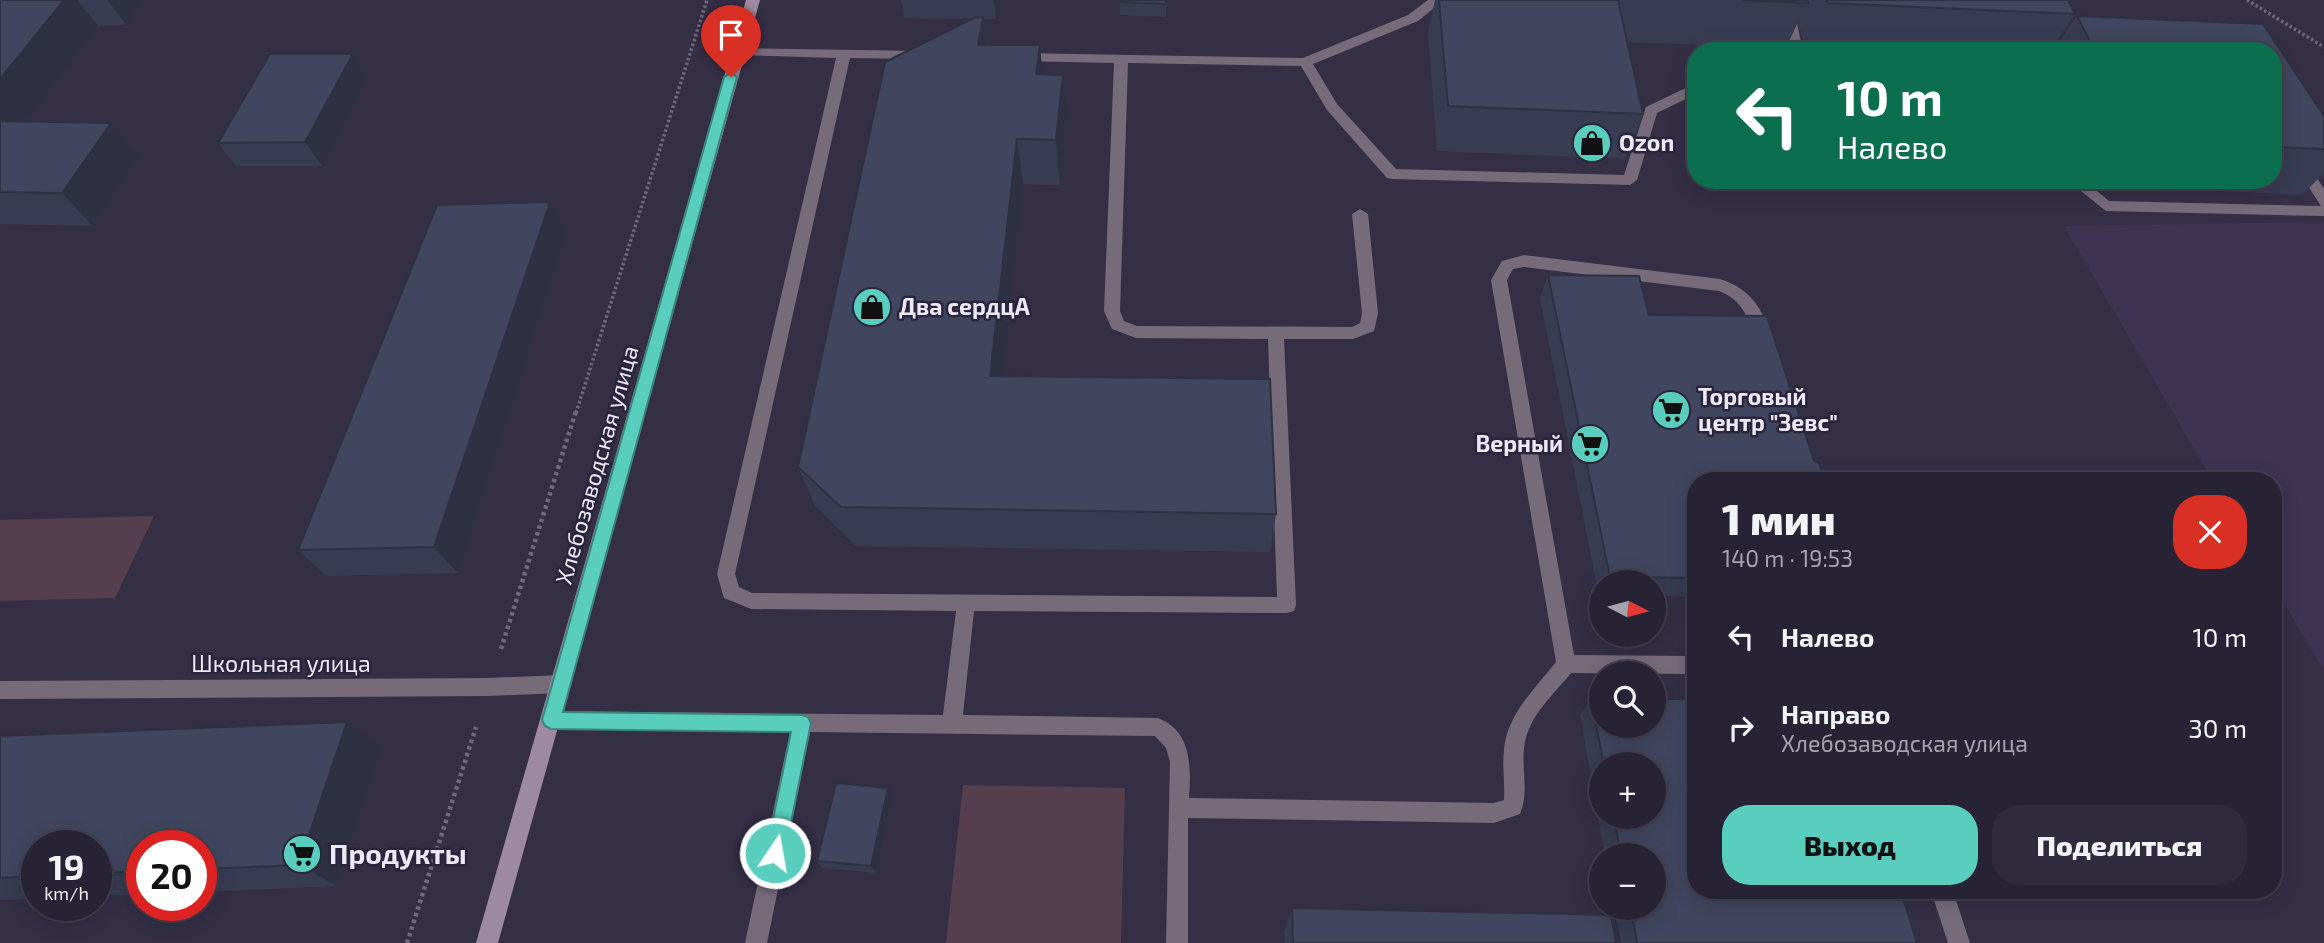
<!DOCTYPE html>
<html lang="ru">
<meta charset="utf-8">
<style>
body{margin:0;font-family:"Exo 2",sans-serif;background:#302b3c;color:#f1f3f6;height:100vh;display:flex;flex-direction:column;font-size:26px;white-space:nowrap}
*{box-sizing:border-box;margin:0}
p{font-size:23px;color:#a5a4ac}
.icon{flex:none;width:38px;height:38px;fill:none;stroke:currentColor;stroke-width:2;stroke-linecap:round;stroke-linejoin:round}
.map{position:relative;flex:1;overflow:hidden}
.details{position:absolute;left:1687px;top:472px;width:595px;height:427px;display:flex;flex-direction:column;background:#282334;border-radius:28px;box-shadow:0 4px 18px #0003,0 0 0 2px #44404f}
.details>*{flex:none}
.guide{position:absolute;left:1687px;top:42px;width:595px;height:147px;border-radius:28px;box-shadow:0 4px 18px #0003,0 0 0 2px #44404f;background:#0b6e4f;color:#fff;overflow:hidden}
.needle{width:46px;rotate:96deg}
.controls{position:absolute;left:1589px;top:570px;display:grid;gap:14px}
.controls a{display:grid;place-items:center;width:77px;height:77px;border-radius:50%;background:#282334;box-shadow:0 4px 18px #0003,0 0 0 2px #44404f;font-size:35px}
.speed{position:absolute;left:21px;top:830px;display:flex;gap:14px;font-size:35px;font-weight:700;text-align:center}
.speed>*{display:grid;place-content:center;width:91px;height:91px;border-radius:50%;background:#282334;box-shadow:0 4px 18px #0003,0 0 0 2px #44404f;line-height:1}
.speed small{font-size:18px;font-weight:400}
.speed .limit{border:10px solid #d22;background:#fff;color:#111}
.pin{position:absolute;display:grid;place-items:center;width:60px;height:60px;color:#fff;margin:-72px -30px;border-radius:50% 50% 50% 0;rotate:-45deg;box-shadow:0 0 7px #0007}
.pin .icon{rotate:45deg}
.me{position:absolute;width:77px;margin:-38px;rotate:12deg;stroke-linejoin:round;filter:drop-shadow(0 0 5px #0008)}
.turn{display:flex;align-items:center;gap:24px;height:147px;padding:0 35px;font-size:32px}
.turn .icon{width:91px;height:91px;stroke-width:2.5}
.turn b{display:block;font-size:49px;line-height:60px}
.round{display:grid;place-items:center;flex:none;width:74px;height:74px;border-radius:28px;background:#302b3c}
.head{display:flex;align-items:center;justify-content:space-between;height:119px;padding:0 35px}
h1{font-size:42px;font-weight:800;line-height:52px}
.action{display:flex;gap:14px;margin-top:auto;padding:14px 35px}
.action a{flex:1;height:80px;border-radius:28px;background:#59cebe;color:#111;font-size:28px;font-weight:800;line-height:80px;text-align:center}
.action a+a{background:#302b3c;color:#f1f3f6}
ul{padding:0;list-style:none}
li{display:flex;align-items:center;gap:21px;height:91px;padding:0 35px}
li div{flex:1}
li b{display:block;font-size:26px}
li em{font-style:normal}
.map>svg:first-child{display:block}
.built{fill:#3c3452}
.green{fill:#563f4d}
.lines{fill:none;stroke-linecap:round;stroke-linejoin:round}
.path-far1{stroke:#6e697e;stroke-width:3.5;stroke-dasharray:2.5 2.5;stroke-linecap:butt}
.path{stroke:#6e697e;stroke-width:4.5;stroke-dasharray:3.5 3.5;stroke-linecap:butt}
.service{fill:#776b7a;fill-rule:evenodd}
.minor{fill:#776b7a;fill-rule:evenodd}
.secondary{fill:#9d8aa2;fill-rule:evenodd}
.wall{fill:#373c52;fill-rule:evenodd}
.shaded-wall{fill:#2d3142}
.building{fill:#40465f;stroke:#2d3142;stroke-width:2}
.route{fill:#59cebe;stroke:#3a867c;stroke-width:2}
.labels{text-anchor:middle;stroke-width:5;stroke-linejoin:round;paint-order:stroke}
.poi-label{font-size:23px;font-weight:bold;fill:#ebe8f7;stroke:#2b253c;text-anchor:start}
.street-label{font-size:23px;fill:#ebe8f7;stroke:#2b253c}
.near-poi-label{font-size:28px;font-weight:bold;fill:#ebe8f7;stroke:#2b253c;text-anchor:start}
</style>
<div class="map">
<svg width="2324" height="943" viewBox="0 0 2324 943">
<rect width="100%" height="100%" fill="#352f46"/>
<path class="built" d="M2324 222V671L2273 584V481H2213L2064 226Z"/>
<path class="green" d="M154 516 115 598 0 601V520Z
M963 785 1125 788 1121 943H946Z"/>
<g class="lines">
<path class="path-far1" d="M2247 0 2324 47
M576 413 707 0"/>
<path class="path" d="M501 649 576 411
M407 943 476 727"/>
<path class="service" d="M1428 0H1444L1418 21 1313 64 1337 104 1396 169 1624 175 1646 107 1696 83V94L1657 113 1637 180 1630 185 1392 179 1387 178 1327 110 1301 66 1128 63 1120 311 1124 321 1137 326 1352 327 1360 323 1362 313 1352 214 1360 209 1368 214 1378 313 1374 331 1353 339H1284L1296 605 1294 611 1287 613 974 611 963 715 1158 718C1192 731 1191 767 1189 798L1494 803 1504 800C1505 783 1502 767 1504 750 1507 714 1535 689 1556 662L1491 280 1502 261 1524 255 1720 279C1751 289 1762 308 1772 338L1764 344 1758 342C1747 320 1745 301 1719 291L1524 267 1513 269 1507 280 1574 655 1696 656V674L1571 673C1554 694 1530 715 1525 742 1520 766 1530 791 1520 814L1494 823 1188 818V943H1166L1170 762 1166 748 1155 736 810 732 767 943H745L790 732 551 729 544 727 541 720 544 713 551 711 943 715 956 611 751 609 724 598 717 574 836 58 738 55 731 51 733 48 923 51 930 55 923 59 850 58 735 574 739 587 752 593 1277 597 1268 339 1136 338 1112 329 1104 311 1114 63 1018 61 1011 57 1018 53 1303 58 1408 15Z
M1778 0H1792L1803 51H1789Z
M2302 161 2307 162 2324 189V216L2106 211 2067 180H2084L2109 201 2321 206 2295 166Z
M1931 891H1953L1970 943H1948Z"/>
<path class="minor" d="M562 675 569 678 572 684 569 690 562 693 488 696 0 699V681L488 678Z"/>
<path class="secondary" d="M746 0H760L498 943H476Z"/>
</g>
<path class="wall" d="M0 0H142L127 25 98 26 24 121 140 156 93 226 0 224Z
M901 0H999L996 19H983L987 45H1040L1042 75 1066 120 1060 185 1023 184 1002 376 1276 514 1270 552 856 546 815 506 798 467 973 19 904 18Z
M1120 0H1166V17L1120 15Z
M1435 0H2068L2075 14 2050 51H1839L1805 49 1798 22 1786 48 1627 42 1643 114 1625 159 1437 151 1428 32Z
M2077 16 2263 24 2324 116V173L2302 195 2106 186 2103 180H2273V51H2053Z
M353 54 367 78 322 166H236L218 143Z
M566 233 458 573 326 576 298 550Z
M1548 275 1649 315 1696 481V597L1654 596V583H1601V596H1599L1540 298Z
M1591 699 1917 943H1621L1615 908H1654V856H1605L1580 715ZM1601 765H1654V817H1601Z
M0 736 381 748 337 886 201 892V845H142V894L96 896V845H37V899L0 900Z
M892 796 876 873 822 868 817 861Z
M1292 908 1616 943H1285L1284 932Z"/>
<path class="shaded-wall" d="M64 0H77L98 26 0 153V79Z
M107 0H142L127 25Z
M994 0H999L996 19Z
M983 18 989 63 978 45Z
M1040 45 1044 91 1036 74Z
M353 54 367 78 322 166 305 142Z
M1063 75 1066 120 1060 185 1056 140Z
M111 123 140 156 93 226 62 193Z
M1017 139 1023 184 998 417 990 376Z
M550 202 566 233 458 573 434 547Z
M347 722 381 748 337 886 299 865Z
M888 788 892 796 876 873 871 866Z"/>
<path class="building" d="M0 0H64L0 79Z
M1120 0H1166V4L1120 2Z
M1439 0H1618L1643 114 1448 106Z
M1743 0H1807L1808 3Z
M1827 0H2068L2075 14 1828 3Z
M2077 16 2263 24 2324 116V149L2273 147V51H2095Z
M976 17 983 18 978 45H1040L1036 74 1063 75 1056 140 1017 139 990 376 1270 379 1276 514 841 507 798 467 885 62Z
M270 54H353L305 142 218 143Z
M0 121 111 123 62 193 0 192Z
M550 202 434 547 298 550 437 205Z
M1548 275 1639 276 1649 315 1767 316 1814 461 1819 463 1824 481H1696V578L1610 577Z
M1591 699H1601V726H1654V699H1696V891H1901L1917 943H1637L1631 908H1654V856H1621L1614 817H1654V765H1604Z
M347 722 299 865 201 869V845H142V871L96 873V845H37V876L0 878V736Z
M836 783 888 788 871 866 817 861Z
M1292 908 1611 915 1616 943H1293Z"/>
<path class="route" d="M731 73 737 77 563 712 802 715 808 717 811 723 785 853 782 860 775 862 768 860 766 853 791 732 551 729 545 726 542 720 724 77Z"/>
<defs>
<g id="shop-disc" transform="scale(2.0125)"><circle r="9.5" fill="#59cebe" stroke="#2b253c"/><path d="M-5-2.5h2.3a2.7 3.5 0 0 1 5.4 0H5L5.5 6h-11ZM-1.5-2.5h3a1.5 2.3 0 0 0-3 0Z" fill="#111"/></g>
<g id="supermarket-disc" transform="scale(2.0125)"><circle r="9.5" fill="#59cebe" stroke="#2b253c"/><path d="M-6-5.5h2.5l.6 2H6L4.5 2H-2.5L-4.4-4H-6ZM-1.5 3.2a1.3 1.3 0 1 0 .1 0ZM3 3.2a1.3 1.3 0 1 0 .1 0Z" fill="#111"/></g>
</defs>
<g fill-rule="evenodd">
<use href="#shop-disc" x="1592" y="143"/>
<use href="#shop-disc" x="872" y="307"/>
<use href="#supermarket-disc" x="1671" y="410"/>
<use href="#supermarket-disc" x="1590" y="444"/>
<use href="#supermarket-disc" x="302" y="854"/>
</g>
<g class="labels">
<g class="poi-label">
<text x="1619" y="151">Ozon</text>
<text x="899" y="315">Два сердцА</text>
<text x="1698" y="405">Торговый<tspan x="1698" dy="26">центр "Зевс"</tspan></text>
<text x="1563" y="452" text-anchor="end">Верный</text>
</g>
<g class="street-label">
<text transform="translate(597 465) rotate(-74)" y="8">Хлебозаводская улица</text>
<text x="281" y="672">Школьная улица</text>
</g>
<g class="near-poi-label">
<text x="329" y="864">Продукты</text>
</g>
</g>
</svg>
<div class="controls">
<a><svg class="needle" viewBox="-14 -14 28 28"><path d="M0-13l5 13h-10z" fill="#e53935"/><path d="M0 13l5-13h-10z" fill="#a5a4ac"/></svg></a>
<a><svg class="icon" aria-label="search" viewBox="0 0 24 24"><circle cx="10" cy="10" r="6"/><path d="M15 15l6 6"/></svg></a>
<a>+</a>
<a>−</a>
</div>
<div class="speed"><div>19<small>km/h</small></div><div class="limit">20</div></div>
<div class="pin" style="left:731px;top:77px;background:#d93025"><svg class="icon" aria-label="arrive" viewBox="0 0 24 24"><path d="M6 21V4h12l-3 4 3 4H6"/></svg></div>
<svg class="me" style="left:775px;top:853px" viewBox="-20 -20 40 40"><circle r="17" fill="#59cebe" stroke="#fff" stroke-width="3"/><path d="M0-11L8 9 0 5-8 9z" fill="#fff"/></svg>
<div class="guide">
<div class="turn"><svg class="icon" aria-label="left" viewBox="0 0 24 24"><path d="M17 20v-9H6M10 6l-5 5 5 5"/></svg><div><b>10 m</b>Налево</div></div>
</div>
<section class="details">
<div class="head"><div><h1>1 мин</h1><p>140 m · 19:53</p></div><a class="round" style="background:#d93025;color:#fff"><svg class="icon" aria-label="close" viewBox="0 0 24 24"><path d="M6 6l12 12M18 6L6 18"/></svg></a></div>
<ul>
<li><svg class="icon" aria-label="left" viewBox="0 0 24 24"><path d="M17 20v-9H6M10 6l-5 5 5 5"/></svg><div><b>Налево</b></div><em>10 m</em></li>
<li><svg class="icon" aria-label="right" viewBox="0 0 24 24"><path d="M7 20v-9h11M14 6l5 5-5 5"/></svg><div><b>Направо</b><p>Хлебозаводская улица</p></div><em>30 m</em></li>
</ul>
<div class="action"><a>Выход</a><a>Поделиться</a></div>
</section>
</div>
